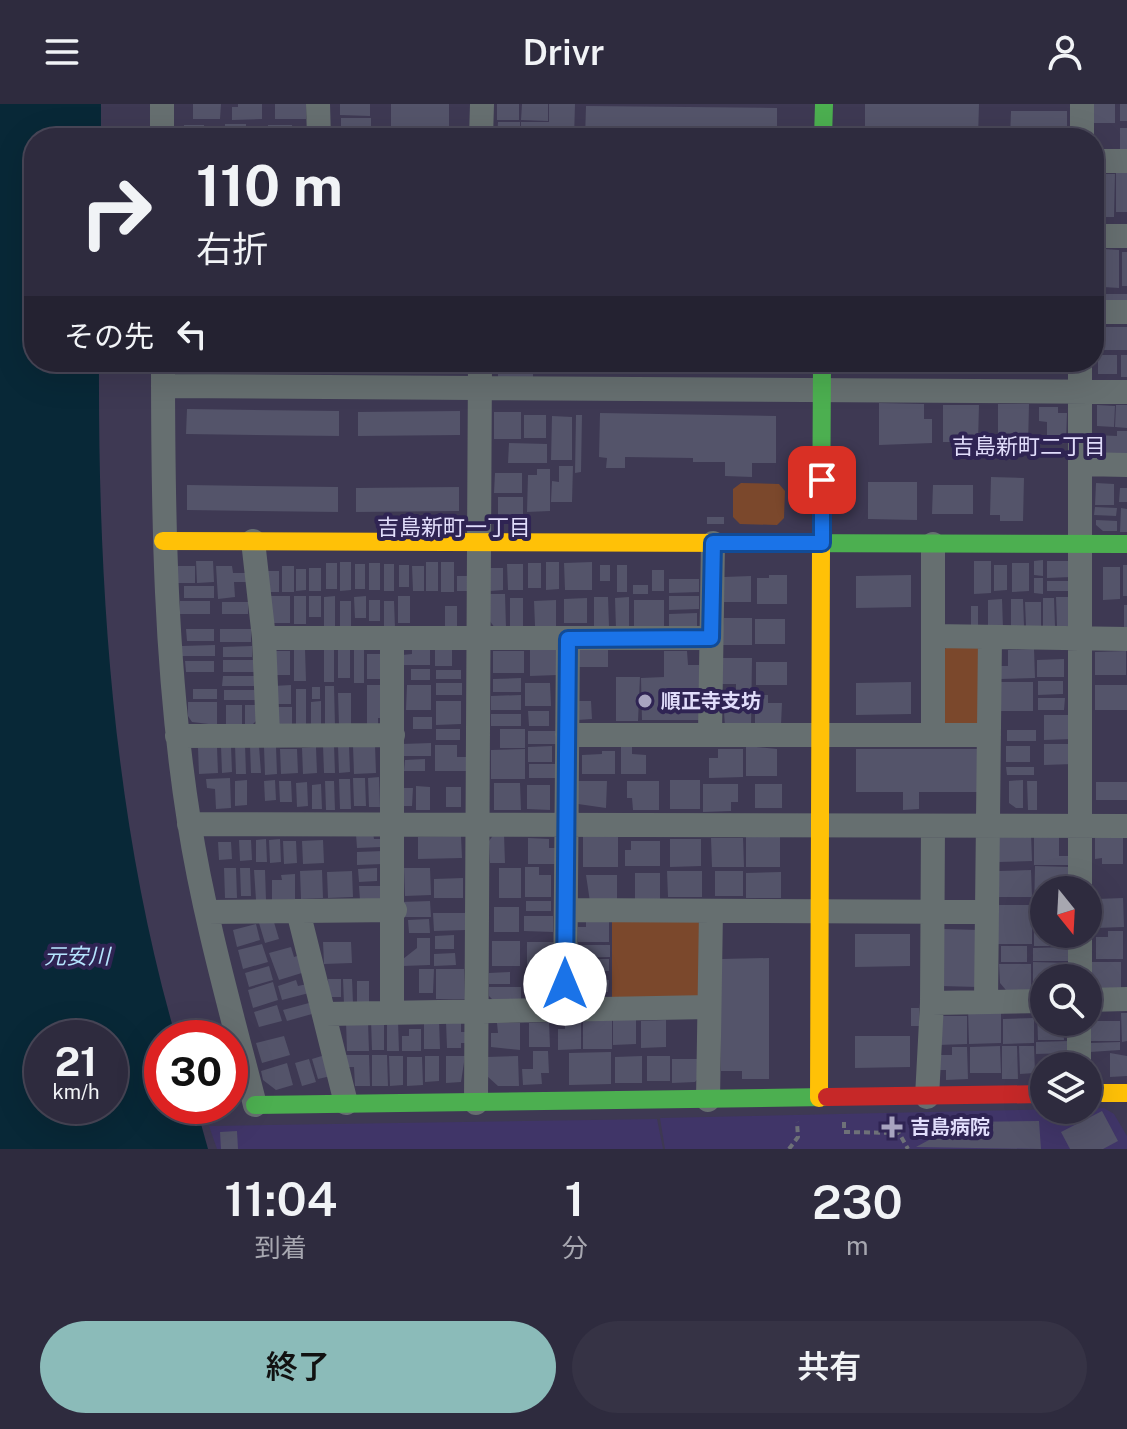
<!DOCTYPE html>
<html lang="ja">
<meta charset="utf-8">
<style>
body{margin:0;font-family:"Public Sans","Noto Sans JP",sans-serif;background:#363345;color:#f1f3f6;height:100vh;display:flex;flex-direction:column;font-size:30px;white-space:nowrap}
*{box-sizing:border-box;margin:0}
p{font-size:26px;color:#a7a7b0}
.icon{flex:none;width:44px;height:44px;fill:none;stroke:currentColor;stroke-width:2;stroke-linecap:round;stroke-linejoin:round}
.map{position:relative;height:1045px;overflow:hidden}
.drawer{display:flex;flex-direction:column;background:#2e2b3e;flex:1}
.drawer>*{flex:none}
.hud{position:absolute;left:24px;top:24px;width:1080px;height:244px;border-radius:32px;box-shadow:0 8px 32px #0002,0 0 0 2px #494758;background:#2e2b3e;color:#f1f3f6;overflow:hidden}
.needle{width:52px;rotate:162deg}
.controls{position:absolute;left:1030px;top:772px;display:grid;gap:16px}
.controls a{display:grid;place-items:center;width:72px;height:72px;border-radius:50%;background:#2e2b3e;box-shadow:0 8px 32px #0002,0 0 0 2px #494758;font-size:40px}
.speed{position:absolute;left:24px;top:916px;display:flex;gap:16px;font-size:40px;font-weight:700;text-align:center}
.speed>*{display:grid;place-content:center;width:104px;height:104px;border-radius:50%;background:#2e2b3e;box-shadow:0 8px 32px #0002,0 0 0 2px #494758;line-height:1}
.speed small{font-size:20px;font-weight:400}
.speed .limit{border:12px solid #d22;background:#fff;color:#111}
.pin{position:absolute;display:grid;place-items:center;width:68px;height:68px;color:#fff;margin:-34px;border-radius:16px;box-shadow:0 4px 12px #0006}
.me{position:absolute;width:88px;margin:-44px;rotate:0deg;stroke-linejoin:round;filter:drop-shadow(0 0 6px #0008)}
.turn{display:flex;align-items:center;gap:28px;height:168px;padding:0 40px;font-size:36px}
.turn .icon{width:104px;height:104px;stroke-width:2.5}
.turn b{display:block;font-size:56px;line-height:68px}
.then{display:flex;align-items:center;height:76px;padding:0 40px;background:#0003;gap:16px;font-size:30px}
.eta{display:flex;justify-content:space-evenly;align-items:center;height:136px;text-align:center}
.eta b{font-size:48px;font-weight:600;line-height:56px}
.button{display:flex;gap:16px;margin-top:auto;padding:16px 40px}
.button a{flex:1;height:92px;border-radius:48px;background:#8bbbb9;color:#111;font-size:32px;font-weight:600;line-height:92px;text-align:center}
.button a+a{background:#363345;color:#f1f3f6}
header{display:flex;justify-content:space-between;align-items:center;height:104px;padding:0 40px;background:#2e2b3e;font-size:36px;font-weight:600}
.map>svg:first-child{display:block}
.built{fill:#403568}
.green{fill:#7b482c}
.water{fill:#082837;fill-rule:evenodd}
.building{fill:#54546a}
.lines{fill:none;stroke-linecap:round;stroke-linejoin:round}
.path{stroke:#6e7178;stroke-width:4;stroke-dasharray:6 4;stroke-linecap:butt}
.street{stroke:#666f70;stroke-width:24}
.fast{stroke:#4caf50;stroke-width:18}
.slow{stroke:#ffc107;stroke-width:18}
.jam{stroke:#c62828;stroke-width:18}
.route-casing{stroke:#114b97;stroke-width:20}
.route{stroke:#1a73e8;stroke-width:14}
.poi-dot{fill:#a8a4c0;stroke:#2f2453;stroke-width:3}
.labels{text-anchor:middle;stroke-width:8;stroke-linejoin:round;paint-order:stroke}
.poi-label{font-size:20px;font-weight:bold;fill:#e1ddfb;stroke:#2f2453;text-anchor:start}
.neighbourhood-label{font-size:22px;fill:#e1ddfb;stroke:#2f2453}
.water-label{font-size:22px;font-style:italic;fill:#b5e4fd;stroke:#2f2453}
</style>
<header><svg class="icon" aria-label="menu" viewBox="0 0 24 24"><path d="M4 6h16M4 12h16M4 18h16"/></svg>Drivr<svg class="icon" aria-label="person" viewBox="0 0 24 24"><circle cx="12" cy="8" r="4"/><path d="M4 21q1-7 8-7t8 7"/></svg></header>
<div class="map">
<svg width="1127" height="1045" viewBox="0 0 1127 1045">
<rect width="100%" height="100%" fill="#3e3953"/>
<path class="built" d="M1104 1004 1114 1010 1127 1032V1045H665L660 1014Z
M657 1015 663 1045H217L209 1022Z"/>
<path class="green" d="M741 379 779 380 785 387 784 414 777 421 740 420 733 413V385Z
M976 542 985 553 986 617 976 624 945 623 937 553 947 543Z
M612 812H692L703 823 702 893 612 899Z"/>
<path class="water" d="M0 0H101V34H34V258H99C98 484 113 716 176 934H162V1002H196L208 1045H0ZM42 934H110V1002H42Z"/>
<path class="building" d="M193 0H221L220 15H193Z
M238 0H262V15L232 16V3H238Z
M275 0H306V15H275Z
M340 0H370V12L340 11Z
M391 0H449V34H426V29L391 28Z
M497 0H519V16H497Z
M522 0H548V17L521 16Z
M549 0H575L574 34H521V18H549Z
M865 0H979L978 34H865Z
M1094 0H1115V19H1094Z
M1120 0H1127V17H1120Z
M586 2 777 4V34H585Z
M1011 7H1067V34H1010Z
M341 14H371V34H341Z
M498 18H520V34H497Z
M225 20H246V34H225Z
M184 21H204V34H184Z
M268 21H292V34H268Z
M1120 24H1127V50H1120Z
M1116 66H1127V108H1116Z
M1094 70H1115L1114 113H1094Z
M1104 145 1119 146V184L1103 183Z
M1122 148H1127V182H1122Z
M1106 190H1127V205L1106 204Z
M1104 223H1127V246H1103Z
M1098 251H1117V270H1098Z
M1121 251H1127V273H1121Z
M262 258H330V262L262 261Z
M498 258H533V273H498Z
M879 299 924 300V315H932V339L879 341Z
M998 300H1029L1028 342 998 341Z
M943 301H979L978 338H943Z
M1097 301 1115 302 1114 323 1097 322Z
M1116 301H1127V324L1115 323Z
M1039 303H1058V309H1067L1066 339 1047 340V318L1039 317Z
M187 305 339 307V332L186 330Z
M460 307V331L358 332V308Z
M494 308H521V335H494Z
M600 309 776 312V359H752V373L725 372V358H693V354L625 353V364H606L607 354 599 353Z
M524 311H546V334H524Z
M576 311H582L581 368 575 369Z
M552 312 572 313V356H551Z
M1117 327H1127V351H1094L1095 331 1117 332Z
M509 339 547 340V359H508Z
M559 362H573L572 398H551L552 377 559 378Z
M537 365H550V407L527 408 528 371H537Z
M495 369H522V389H494Z
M991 373 1024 374 1023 417H1000V411H990Z
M868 378H917V416L868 415Z
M1096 379 1114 380V401H1095Z
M187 381 338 383V408L187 406Z
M933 381H973V410H932Z
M459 383V407L356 408V384Z
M1120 384H1127V398H1119Z
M498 393H523V420H498Z
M1095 403 1117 404 1116 412 1094 411Z
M1121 404 1127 405V428H1120Z
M707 413H724V420H707Z
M1096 416 1117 417V427H1103L1096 421Z
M1043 456V472L1034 471V457Z
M196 457H213L214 478 197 479Z
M974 457H991V489L974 490Z
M1047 457H1070L1071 473 1047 474Z
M340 458H351V486L340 487Z
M426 458H438V487H426Z
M441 458H454V488H441Z
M546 458H559V485L546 486Z
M592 458V486H565L564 459Z
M326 459H337V485H326Z
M369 459H380V486H369Z
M528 459H541V484H528Z
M1012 459H1029V487L1012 488Z
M355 460H365V485H355Z
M384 460H394V487H384Z
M507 460H523V486H508Z
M399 461H409V483H399Z
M600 461H610V477H600Z
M617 461H627V488H617Z
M994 461H1007V486L994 487Z
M1123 461H1127V492H1123Z
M178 462H195V479H178Z
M216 462H232L233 469H248L249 478H234L235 493 218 495Z
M282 462H294V488H282Z
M412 462H424V487H413Z
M1103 463H1120V495L1103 496Z
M309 464H321V487H309Z
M490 464H503V486L490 487Z
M296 465H306V486L296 487Z
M652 466H664V487H652Z
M265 467H279V488H265Z
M769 471H787V500H757V474H769Z
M911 471V503L856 504V472Z
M457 472H467V487H457Z
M751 472V498H719L724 473Z
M1034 474H1043V490L1034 489Z
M669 475H699V488L669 489Z
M1047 477H1072V487H1047Z
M633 481H648V490H633Z
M184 482H214V494H184Z
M489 490H505L506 524H495L489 516Z
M269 492H290V519H269Z
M294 492H306V520H294Z
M309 492H321V513H309Z
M335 492V523H324V493Z
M366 492V514H355L354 493Z
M398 492H410V519H398Z
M669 492H699V505L669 506Z
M594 493H608L609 522 594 523Z
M629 493V525H616L615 494Z
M1056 493H1072V522H1057Z
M510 494H523V524H510Z
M587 494V519H564V495Z
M1043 494H1054L1055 522H1043Z
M1002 495 1003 524 988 525V496Z
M1011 495H1023L1024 522H1011Z
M369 496H380V517H369Z
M556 496V522H535L534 497Z
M634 496H664V522H634Z
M180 497H210V510H180Z
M340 497H351V523H340Z
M384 497H394L395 524H384Z
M222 498H248V510H222Z
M1025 498H1041V522H1026Z
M1124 501H1127V531H1124Z
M445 502H457V526H445Z
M971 502H978V528H971Z
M697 509V524H669V510Z
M724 514H752V541H721Z
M755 515H785V540H755Z
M186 525H214V537H187Z
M220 525H251V538H220Z
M215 541V552H182V542Z
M435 541H452V562H435Z
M252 542V553H223V543Z
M334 542V578H324V543Z
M412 542H430V561H402V551L412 550Z
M577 542H608V563H577Z
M294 545H305L306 577H294Z
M354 545H364V579H354Z
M530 545H558V571L530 572Z
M1034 545 1035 574 1001 575 1000 562H1008V546Z
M338 546H350V574H338Z
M275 547H290V571H275Z
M493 547H524V569H493Z
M664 547H687L688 561H699V616H642L641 574 664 573Z
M1126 547V571H1095V548Z
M367 550H381V575H367Z
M722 554H752L751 623H725L723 592H736V580H722Z
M1064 555V573H1037V556Z
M223 556H254V568H223Z
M185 557H214V568H186Z
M756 558H787V581H756Z
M411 565H430V576H411Z
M436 566H461V575H436Z
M223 572H255V582H222Z
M616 573H640L638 617H616Z
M521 574V588H493V575Z
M1038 577H1063V590L1038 591Z
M911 578V610L856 611V579Z
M998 578H1033V607H999Z
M436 579H462V591H436Z
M525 579H550L551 602H525Z
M291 581V600H273V582Z
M367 581H383V614H378V621H367Z
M407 581H431V606H406Z
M1095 581H1127V606H1095Z
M325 582H334L335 622H325Z
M312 583H320V595H312Z
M193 585H217V595H193Z
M296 585H306V623H296Z
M224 586H255V596H224Z
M338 589H351V621L339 622Z
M521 591V606H491V592Z
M755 591H768V599H782L781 621H755Z
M1038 594H1065L1064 606H1038Z
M321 597V622H311V598Z
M436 597H461V620L436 621Z
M577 597H591L592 615 577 616Z
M188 598H217V621L192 618 188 612Z
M226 601H242V622H226Z
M245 601H257V616L252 621H245Z
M272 603H292V623H280Z
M528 607H549V622H529Z
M491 610H521V622H491Z
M1044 611H1072V635L1044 636Z
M413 613H432V625H413Z
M436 625H460V636H436Z
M500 625H525V644H500Z
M1007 626H1036V637H1007Z
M528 627H558V640H528Z
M431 639V652H402V640Z
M245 640 246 670H236L235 641Z
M1044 640H1073V660L1044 661Z
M323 641H334L335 669H324Z
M375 641 376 669 354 670 353 642Z
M435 641H457V653H467V667H435Z
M221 642H231L232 668 222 669Z
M250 642H259L261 669H251Z
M276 642 277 670 265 671 264 643Z
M338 642H349L350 668 339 669Z
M552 642V658H528V643Z
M746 642 777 645V672H746Z
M1006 642H1030V658H1006Z
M217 643 218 669 199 670 198 644Z
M316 643 317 669 303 670 302 644Z
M621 643H632V650L646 651V670H621Z
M280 645H297L298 669 281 670Z
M525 645V675H491V646Z
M718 645H743V673L709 674V654H718Z
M856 645H981L982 688H919V705L903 706V688H856Z
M602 647H615V670H582V651L602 650Z
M425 655V667H404L405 656Z
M529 660H558V674H529Z
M1006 663H1034V671H1007Z
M379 673 380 703H369L368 674Z
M230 674 231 704 216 705 215 685 207 684 206 675Z
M353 674H365L366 702H354Z
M339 675H350L351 705H340Z
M247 676V701L235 702V677Z
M275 676 276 696 265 697 264 677Z
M670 676H700V705H670Z
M1023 676V704H1016L1009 699V677Z
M279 677H291L292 698H280Z
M325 677H334L335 706H326Z
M578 677H607L606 704 578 700Z
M627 677H659V706H633L632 694H627Z
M1027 677H1037V706H1028Z
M307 678 308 702 297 703 296 679Z
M1096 678H1127V696H1096Z
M494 679H520L521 706H494Z
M321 680 322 705H312V681Z
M703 680H738V698H731V707L703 708Z
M755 680H782V704H755Z
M527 681H550V706L527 705Z
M416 682 430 683V706H416Z
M446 683H461V703H446Z
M402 684H413L412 702H402Z
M373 729 374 735H382V743L357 744 356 730Z
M1004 729H1031L1032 757 998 758V735Z
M1034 729H1059V752H1068L1069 761H1034Z
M494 730H504L505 759H490L489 737Z
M1123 730V760H1102V754L1095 755V734Z
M583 731H618V763H583Z
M780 731V763H746V732Z
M461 732 462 754 418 755V733Z
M528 734 549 735V744H556V760H528Z
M711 734H743L744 763H712Z
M266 735 267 758H256V736Z
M280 735 281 758 270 759 269 736Z
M670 735H701V762L670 763Z
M239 736H251L252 756 240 757Z
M323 736 324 759 303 760 302 737Z
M283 737H296L297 759 284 760Z
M631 737H660V762H625V746H631Z
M218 738H231L232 755 219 756Z
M383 747V760L357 761V748Z
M1035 762 1070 763V786H1044V808H1034Z
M525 763H539V771H551V793H525Z
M224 764H236L237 794H225Z
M240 764H250L251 792H241Z
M377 764V777L359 778 358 765Z
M404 764H430L431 791 405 792Z
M499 764H521V794H499Z
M254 766H265L266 796H256Z
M322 766 323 794 301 795 300 767Z
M1031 766 1032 793H999V767Z
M352 767 353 793 328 794 327 768Z
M667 767H702V793H668Z
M715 767H743V792H715Z
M781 768V794H746V769Z
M635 769H660V797H635Z
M295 770V795L272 796V776H282L281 771Z
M586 771H617V798H590Z
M463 774V794H434V775Z
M359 782H380V795L360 796Z
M1123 794 1124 823 1096 824V795Z
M430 797 431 813H401V798Z
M526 797H551V807H526Z
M998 801H1032V840H997Z
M494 803H519V828H494Z
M433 809H465L466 826 434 827Z
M1034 810H1044V826H1035Z
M524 812H553V828L524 827Z
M273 815 279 835 265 839 259 819Z
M429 815 430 829H409L408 816Z
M586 816H609V838H578V823H586Z
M256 820 260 836 237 843 233 826Z
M942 825 979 826 978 883 941 882Z
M1034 827 1069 830V842H1034Z
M1108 827H1123V855H1096V833H1108Z
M855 830H910V862L855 863Z
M454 831V845H435V832Z
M417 834H430V861L403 862V855L417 844Z
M492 837H520V862H492Z
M323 838H351L352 859 324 860Z
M527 838H557V862H527Z
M262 840 268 858 243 865 238 846Z
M574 841H610V853L574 854Z
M1001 842H1027V858H1001Z
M291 843 294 853 300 851 305 868 279 876 269 849Z
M1068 843V857H1033V844Z
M455 849 456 861 434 862V850Z
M769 854V975H742V967H721V855Z
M579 855H609V867H579Z
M1033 858 1070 859V874H1044V892H1033Z
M1091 858H1121V891H1097L1091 884Z
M999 860H1031V891L1011 892 1000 879Z
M269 862 273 876 249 883 245 869Z
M529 864H557L558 883 551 899H530Z
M419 865H434L433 889H419Z
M436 865H464L465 895H436Z
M510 868V880H489V869Z
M574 872 609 876 608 888H594L595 897H581L574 888Z
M328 875H341V893H329Z
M343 875H352L353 899 344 900Z
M296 876 298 882 307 880 309 889 282 896 278 882Z
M357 877H369V899H357Z
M273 878 278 896 253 904 248 886Z
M489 883H521V898H495L489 892Z
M309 899 312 910 287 917 283 906Z
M277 901 282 917 259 923 254 908Z
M911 904H919V922H911Z
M968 905H1001V939L969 940Z
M1037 907H1044V918H1063L1064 936H1038Z
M1121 909H1127V937L1122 938Z
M565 912H581V945L558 946V925H565Z
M612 912V945H583V913Z
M938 912H967V940L938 941Z
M636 914V940L613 941V915Z
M1034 914V939L1003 940V915Z
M424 916H439L440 945H424Z
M666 916V943L641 944V917Z
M371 917H384V946H372Z
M398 917 399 947H387V918Z
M1088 917H1120V937H1089Z
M346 918H368L369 947H347Z
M446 918H461V928H466V939H461V944H447Z
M549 918 550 943H529V919Z
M497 919H520V946L491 943V929H498Z
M409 925H421V947H402V932H409Z
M284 932 290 951 262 959 256 939Z
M855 932H910V963L855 964Z
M1069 937V949L1036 950V938Z
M1120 938V946L1090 948V939Z
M1000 942 1001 969H970V943Z
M1002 942H1017L1018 975H1002Z
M1019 942H1034L1035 969 1020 970Z
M952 943H967L968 975 946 976V966H940V951H952Z
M533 947H548L549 969H541L542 980 523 981 522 965H533Z
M611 948V980L569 981V949Z
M1110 949 1127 952V972L1110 973Z
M325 951 331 972 318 975 312 955Z
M346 951H369L370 982H355L354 963H346Z
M372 951H387L388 982H372Z
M389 952H403V981L390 982Z
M425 952H439V977L425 978Z
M446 952H465L461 978 446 979Z
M518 952 519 982H498L487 972V953Z
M642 952V979H615V953Z
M647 952H670V977H647Z
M407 953H422L423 981 407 982Z
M309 955 316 978 302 982 295 959Z
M672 955H702V970L695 978 672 979Z
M287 959 293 981 276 986 263 976 261 967Z
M1102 1007 1118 1037 1103 1045H1070L1061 1028Z
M1039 1017 1041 1045 916 1043 962 1018Z
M237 1027 238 1045H221L220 1028Z"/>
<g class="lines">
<path class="path" d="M844 1018V1028L899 1029 908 1045
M789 1045 798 1033 797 1018"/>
<path class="street" d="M162 0V34
M318 0 319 34
M481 34 482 0
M1082 34V0
M1094 57H1127
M1094 132H1127
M1094 208H1127
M163 258C163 411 165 566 189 717 204 813 231 907 255 1001
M163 282 1127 288
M1080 360 1127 361
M253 437 264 534 268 631
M933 440V631
M933 532 1127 535
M264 534H711
M710 630 713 439
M567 631H989
M177 632 393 631
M189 720 1127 722
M1080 786V258
M566 806 987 808
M298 807 346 999
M207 808 395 806
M1080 874V830
M1088 896 1127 895
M986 897 990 533
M932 899 1044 897
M565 905 568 535
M392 908V534
M326 910 709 903
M1079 962V918
M927 993 932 899 933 722
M708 996 711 807
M476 999 480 258"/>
<path class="fast" d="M823 34 824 0
M744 439 1127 440
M821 442 822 258
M255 1001 827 993"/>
<path class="slow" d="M163 437 744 439
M1088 989H1127
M819 994 821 442"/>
<path class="jam" d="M827 993 1044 990"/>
</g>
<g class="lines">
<g class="route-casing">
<path id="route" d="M565 880 568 535 711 534 713 439H822V376"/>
</g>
<use href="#route" class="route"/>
</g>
<g class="poi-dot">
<circle cx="645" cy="597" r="8"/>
<path d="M888 1011h8v8h8v8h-8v8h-8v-8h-8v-8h8z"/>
</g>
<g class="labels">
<g class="poi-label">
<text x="661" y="604">順正寺支坊</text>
<text x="910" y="1030">吉島病院</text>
</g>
<g class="neighbourhood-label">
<text x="1029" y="350">吉島新町二丁目</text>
<text x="454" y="431">吉島新町一丁目</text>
</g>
<g class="water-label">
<text x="77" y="860">元安川</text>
</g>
</g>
</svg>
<div class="controls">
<a><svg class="needle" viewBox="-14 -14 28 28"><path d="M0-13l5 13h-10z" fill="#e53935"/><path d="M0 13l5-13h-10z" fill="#a7a7b0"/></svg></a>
<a><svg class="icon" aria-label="search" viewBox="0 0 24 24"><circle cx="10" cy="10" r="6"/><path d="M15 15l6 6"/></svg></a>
<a><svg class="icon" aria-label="layers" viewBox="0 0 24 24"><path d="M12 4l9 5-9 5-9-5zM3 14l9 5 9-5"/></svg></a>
</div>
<div class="speed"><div>21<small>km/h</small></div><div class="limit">30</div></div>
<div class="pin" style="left:822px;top:376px;background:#d93025"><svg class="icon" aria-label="arrive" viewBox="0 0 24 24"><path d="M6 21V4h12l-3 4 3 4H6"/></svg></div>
<svg class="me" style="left:565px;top:880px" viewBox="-20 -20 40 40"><circle r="19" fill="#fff"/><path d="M0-13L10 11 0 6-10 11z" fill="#1a73e8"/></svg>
<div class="hud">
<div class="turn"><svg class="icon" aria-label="right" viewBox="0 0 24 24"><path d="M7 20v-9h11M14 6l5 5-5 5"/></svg><div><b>110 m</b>右折</div></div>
<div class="then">その先<svg class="icon" aria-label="left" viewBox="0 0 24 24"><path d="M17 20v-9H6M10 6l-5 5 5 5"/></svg></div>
</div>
</div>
<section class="drawer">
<div class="eta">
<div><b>11:04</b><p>到着</p></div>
<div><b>1</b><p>分</p></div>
<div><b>230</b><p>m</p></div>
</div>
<div class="button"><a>終了</a><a>共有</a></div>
</section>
